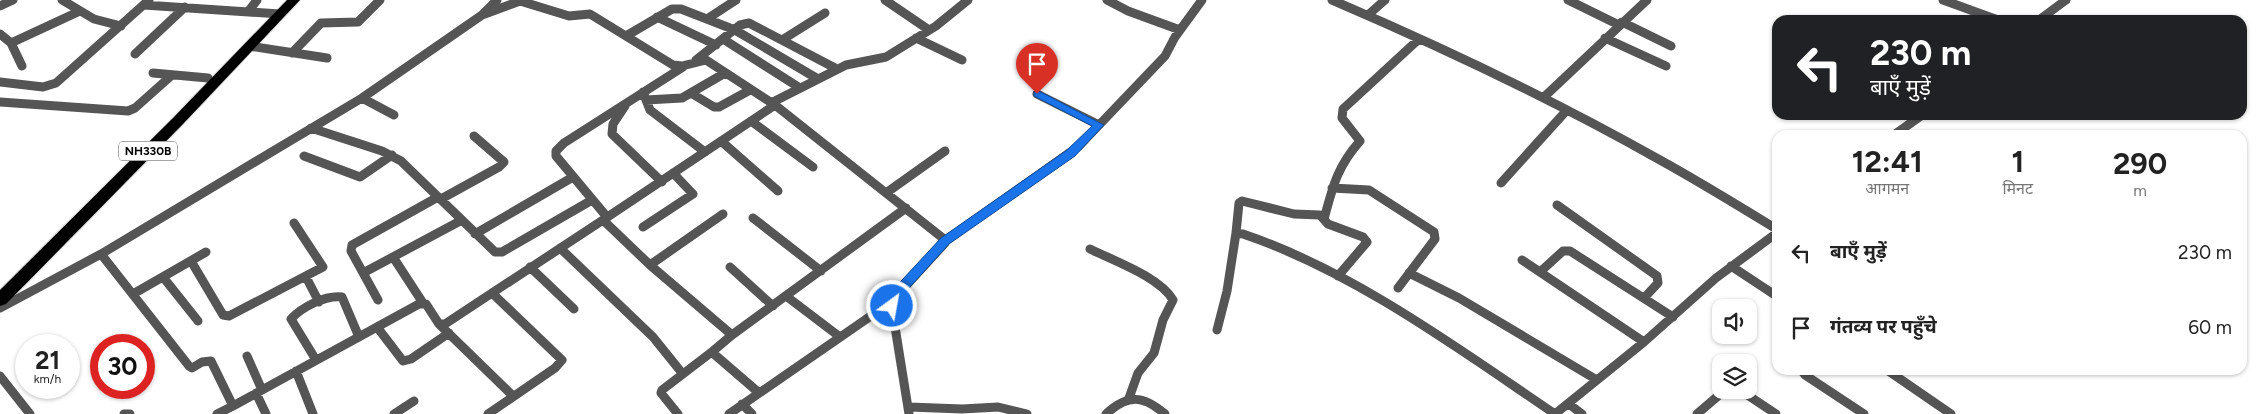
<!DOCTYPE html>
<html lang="hi">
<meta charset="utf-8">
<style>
body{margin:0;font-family:Figtree,"Noto Sans Devanagari",sans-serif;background:#f2f2f2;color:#222;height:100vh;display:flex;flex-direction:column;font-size:19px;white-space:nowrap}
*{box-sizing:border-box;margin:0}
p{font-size:16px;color:#767676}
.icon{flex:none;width:28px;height:28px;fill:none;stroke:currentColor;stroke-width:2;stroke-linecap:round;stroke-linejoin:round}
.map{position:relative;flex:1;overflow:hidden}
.drawer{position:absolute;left:1772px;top:130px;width:475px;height:245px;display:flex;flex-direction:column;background:#fff;border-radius:15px;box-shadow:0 1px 4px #0004}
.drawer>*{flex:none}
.guide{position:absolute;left:1772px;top:15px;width:475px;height:105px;border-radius:15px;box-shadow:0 1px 4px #0004;background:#202124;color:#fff;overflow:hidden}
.buttons{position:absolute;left:1712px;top:299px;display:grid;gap:10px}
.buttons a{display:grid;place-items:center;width:45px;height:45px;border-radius:10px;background:#fff;box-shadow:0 1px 4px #0004;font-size:25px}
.speed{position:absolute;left:15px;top:334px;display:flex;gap:10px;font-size:25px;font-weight:700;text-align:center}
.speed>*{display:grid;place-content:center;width:65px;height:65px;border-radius:50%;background:#fff;box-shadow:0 1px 4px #0004;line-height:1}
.speed small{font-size:12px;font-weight:400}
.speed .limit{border:8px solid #d22;background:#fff;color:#111}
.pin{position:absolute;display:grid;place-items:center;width:42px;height:42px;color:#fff;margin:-51px -21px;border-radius:50% 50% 50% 0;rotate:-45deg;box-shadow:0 0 5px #0007}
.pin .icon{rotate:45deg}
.me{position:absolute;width:55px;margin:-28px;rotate:32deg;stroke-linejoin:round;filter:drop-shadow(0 0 4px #0008)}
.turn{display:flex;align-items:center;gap:18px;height:105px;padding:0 15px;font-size:22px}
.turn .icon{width:65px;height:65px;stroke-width:2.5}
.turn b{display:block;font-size:35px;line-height:42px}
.eta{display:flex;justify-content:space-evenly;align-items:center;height:85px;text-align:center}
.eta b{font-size:30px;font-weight:700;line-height:35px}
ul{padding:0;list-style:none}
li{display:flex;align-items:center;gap:15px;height:75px;padding:0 15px}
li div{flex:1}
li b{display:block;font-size:19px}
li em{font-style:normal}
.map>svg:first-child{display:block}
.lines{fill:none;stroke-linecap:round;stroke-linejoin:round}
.highway-casing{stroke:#dbdbdb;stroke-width:2}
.street{stroke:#555;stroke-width:9}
.highway{fill:#000;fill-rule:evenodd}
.route{fill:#1a73e8;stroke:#114b97}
.labels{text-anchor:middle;stroke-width:4.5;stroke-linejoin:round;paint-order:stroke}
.shield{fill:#fff;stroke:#4c4c4c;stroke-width:1}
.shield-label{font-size:12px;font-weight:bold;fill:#000}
</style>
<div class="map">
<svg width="2263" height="414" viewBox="0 0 2263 414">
<rect width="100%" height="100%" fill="#fff"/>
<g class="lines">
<g class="highway-casing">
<path id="highway" d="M287 0H300L183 124 6 304 0 306V290L173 118Z"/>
</g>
<path class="street" d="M62 0 94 19 121 26
M885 0 929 30
M1107 0 1128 11 1180 30
M1332 0C1444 48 1554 100 1660 160 1700 182 1739 206 1778 230
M1568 0 1619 25
M1943 0 1998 20
M144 5 280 14
M0 6 13 0
M248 12 257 0
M482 15 520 1 569 16 590 14 673 65 682 66 706 60 775 105 603 220 650 265 732 335 713 351 714 354 758 392
M1368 15 1385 0
M657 17 716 45
M707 19 736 0
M2039 20 2066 0
M1622 22 1671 46
M0 34 11 43 22 66
M626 36 672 9H681L735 30 818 79
M916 38 962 60
M1605 38 1666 66
M723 39 800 88
M782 40 825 13
M11 43 80 11
M249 46 327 58
M292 53 321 23 358 22 380 0
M135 54 185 7
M696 60 740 25 749 23 837 69
M153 73 208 78
M0 82 43 87 56 83 149 0
M643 92 650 110 705 152
M691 93 714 107H719L750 90
M1037 94 1099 125
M362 98 394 115
M1543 98 1647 0
M646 100 682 98 725 73
M0 102 128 111 135 108 172 75
M771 103 846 65 886 57 936 26 968 0
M775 105 944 239 945 243 891 302 909 414
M625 106 613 124 612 134 662 182
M751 121 813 167
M311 128 382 151 401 161 495 252H502L592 200
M1894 135 1922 115
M721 141 778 191
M304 156 360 177 392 155
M1501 183 1567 110
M1332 188 1369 190 1434 232 1435 239 1398 288
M886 193 945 151
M441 199 499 167 504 162 474 136
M1557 205 1657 276 1658 283 1644 298
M607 217 556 156V151L564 143 683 67
M753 218 821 271
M1324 219C1333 186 1337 167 1360 141L1342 118 1343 109 1419 39
M643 227 693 194 673 173
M1236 233 1239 203 1242 201 1294 214 1320 215 1328 224 1363 237 1367 242 1338 276
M475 234 573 177
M945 241 1079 146 1165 56 1175 37 1202 0
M560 248 653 337 682 373
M1090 249C1114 261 1160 277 1173 300L1163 320 1154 353 1138 373 1129 398
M101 254 189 366 192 368 202 362 211 361 233 406 419 304H426L439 324H445L603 220
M393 257 423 303
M1522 260 1644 342
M191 261 223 315 229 316 323 267 294 223
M650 265 723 214
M1731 266 1778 297
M530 267 574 309
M730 267 773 306
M1540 272 1563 251H1570L1673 317
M363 273 462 220
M1409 273 1459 298 1597 380
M163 277 198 321
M306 277 319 302
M133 294 206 252
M786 296 840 337
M378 300 351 251 352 245 438 197
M0 308 101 254 362 98 482 15 497 0
M439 324 513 396
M377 327 403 361 411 359 449 333
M1217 330 1227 291 1236 233 1243 234C1353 271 1459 349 1555 414
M732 335 906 208
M247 356 262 390
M316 360 291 319C302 307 325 295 342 297L359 337
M1801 370 1805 375 1864 414
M1887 370 1951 414
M296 371 313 414
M0 376 30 414
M1740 390 1776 414
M256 393 266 414
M742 404 752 414
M1569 404 1582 414
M909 407 962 409 998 407 1027 414
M124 414H130
M217 414 233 406
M394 414 414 401
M488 414 555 368 562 360 492 293
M678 414 661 393 662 390 713 351
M729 414 891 302
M1106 414C1128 394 1143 395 1165 414
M1555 414 1644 342 1716 278 1778 232
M1697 414 1725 390"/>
<use href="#highway" class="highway"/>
</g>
<path class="route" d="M1037 90 1104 125 1075 156 949 244 899 299 896 309H888L886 306 889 294 941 238 1067 150 1092 126 1034 96V91Z"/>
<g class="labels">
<rect class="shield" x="119" y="141.5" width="58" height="19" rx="4"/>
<g class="shield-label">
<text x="148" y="155">NH330B</text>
</g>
</g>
</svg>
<div class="buttons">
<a><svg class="icon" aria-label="sound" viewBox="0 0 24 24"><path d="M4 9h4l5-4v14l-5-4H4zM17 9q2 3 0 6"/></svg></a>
<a><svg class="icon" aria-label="layers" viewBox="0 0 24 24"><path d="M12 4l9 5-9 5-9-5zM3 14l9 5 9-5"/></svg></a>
</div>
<div class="speed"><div>21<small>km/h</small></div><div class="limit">30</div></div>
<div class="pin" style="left:1037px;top:94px;background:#d93025"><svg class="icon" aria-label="arrive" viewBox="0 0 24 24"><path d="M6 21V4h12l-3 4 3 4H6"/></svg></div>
<svg class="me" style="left:892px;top:306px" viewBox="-20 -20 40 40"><circle r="17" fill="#1a73e8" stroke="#fff" stroke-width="3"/><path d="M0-11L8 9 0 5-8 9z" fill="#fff"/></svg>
<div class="guide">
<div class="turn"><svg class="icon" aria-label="left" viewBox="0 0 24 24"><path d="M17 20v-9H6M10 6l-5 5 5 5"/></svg><div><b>230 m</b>बाएँ मुड़ें</div></div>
</div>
<section class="drawer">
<div class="eta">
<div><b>12:41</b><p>आगमन</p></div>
<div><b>1</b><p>मिनट</p></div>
<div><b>290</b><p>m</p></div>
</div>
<ul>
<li><svg class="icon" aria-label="left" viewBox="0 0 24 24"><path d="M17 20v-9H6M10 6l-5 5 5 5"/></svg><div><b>बाएँ मुड़ें</b></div><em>230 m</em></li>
<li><svg class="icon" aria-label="arrive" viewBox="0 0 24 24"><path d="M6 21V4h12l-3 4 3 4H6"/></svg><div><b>गंतव्य पर पहुँचे</b></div><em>60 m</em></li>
</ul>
</section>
</div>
